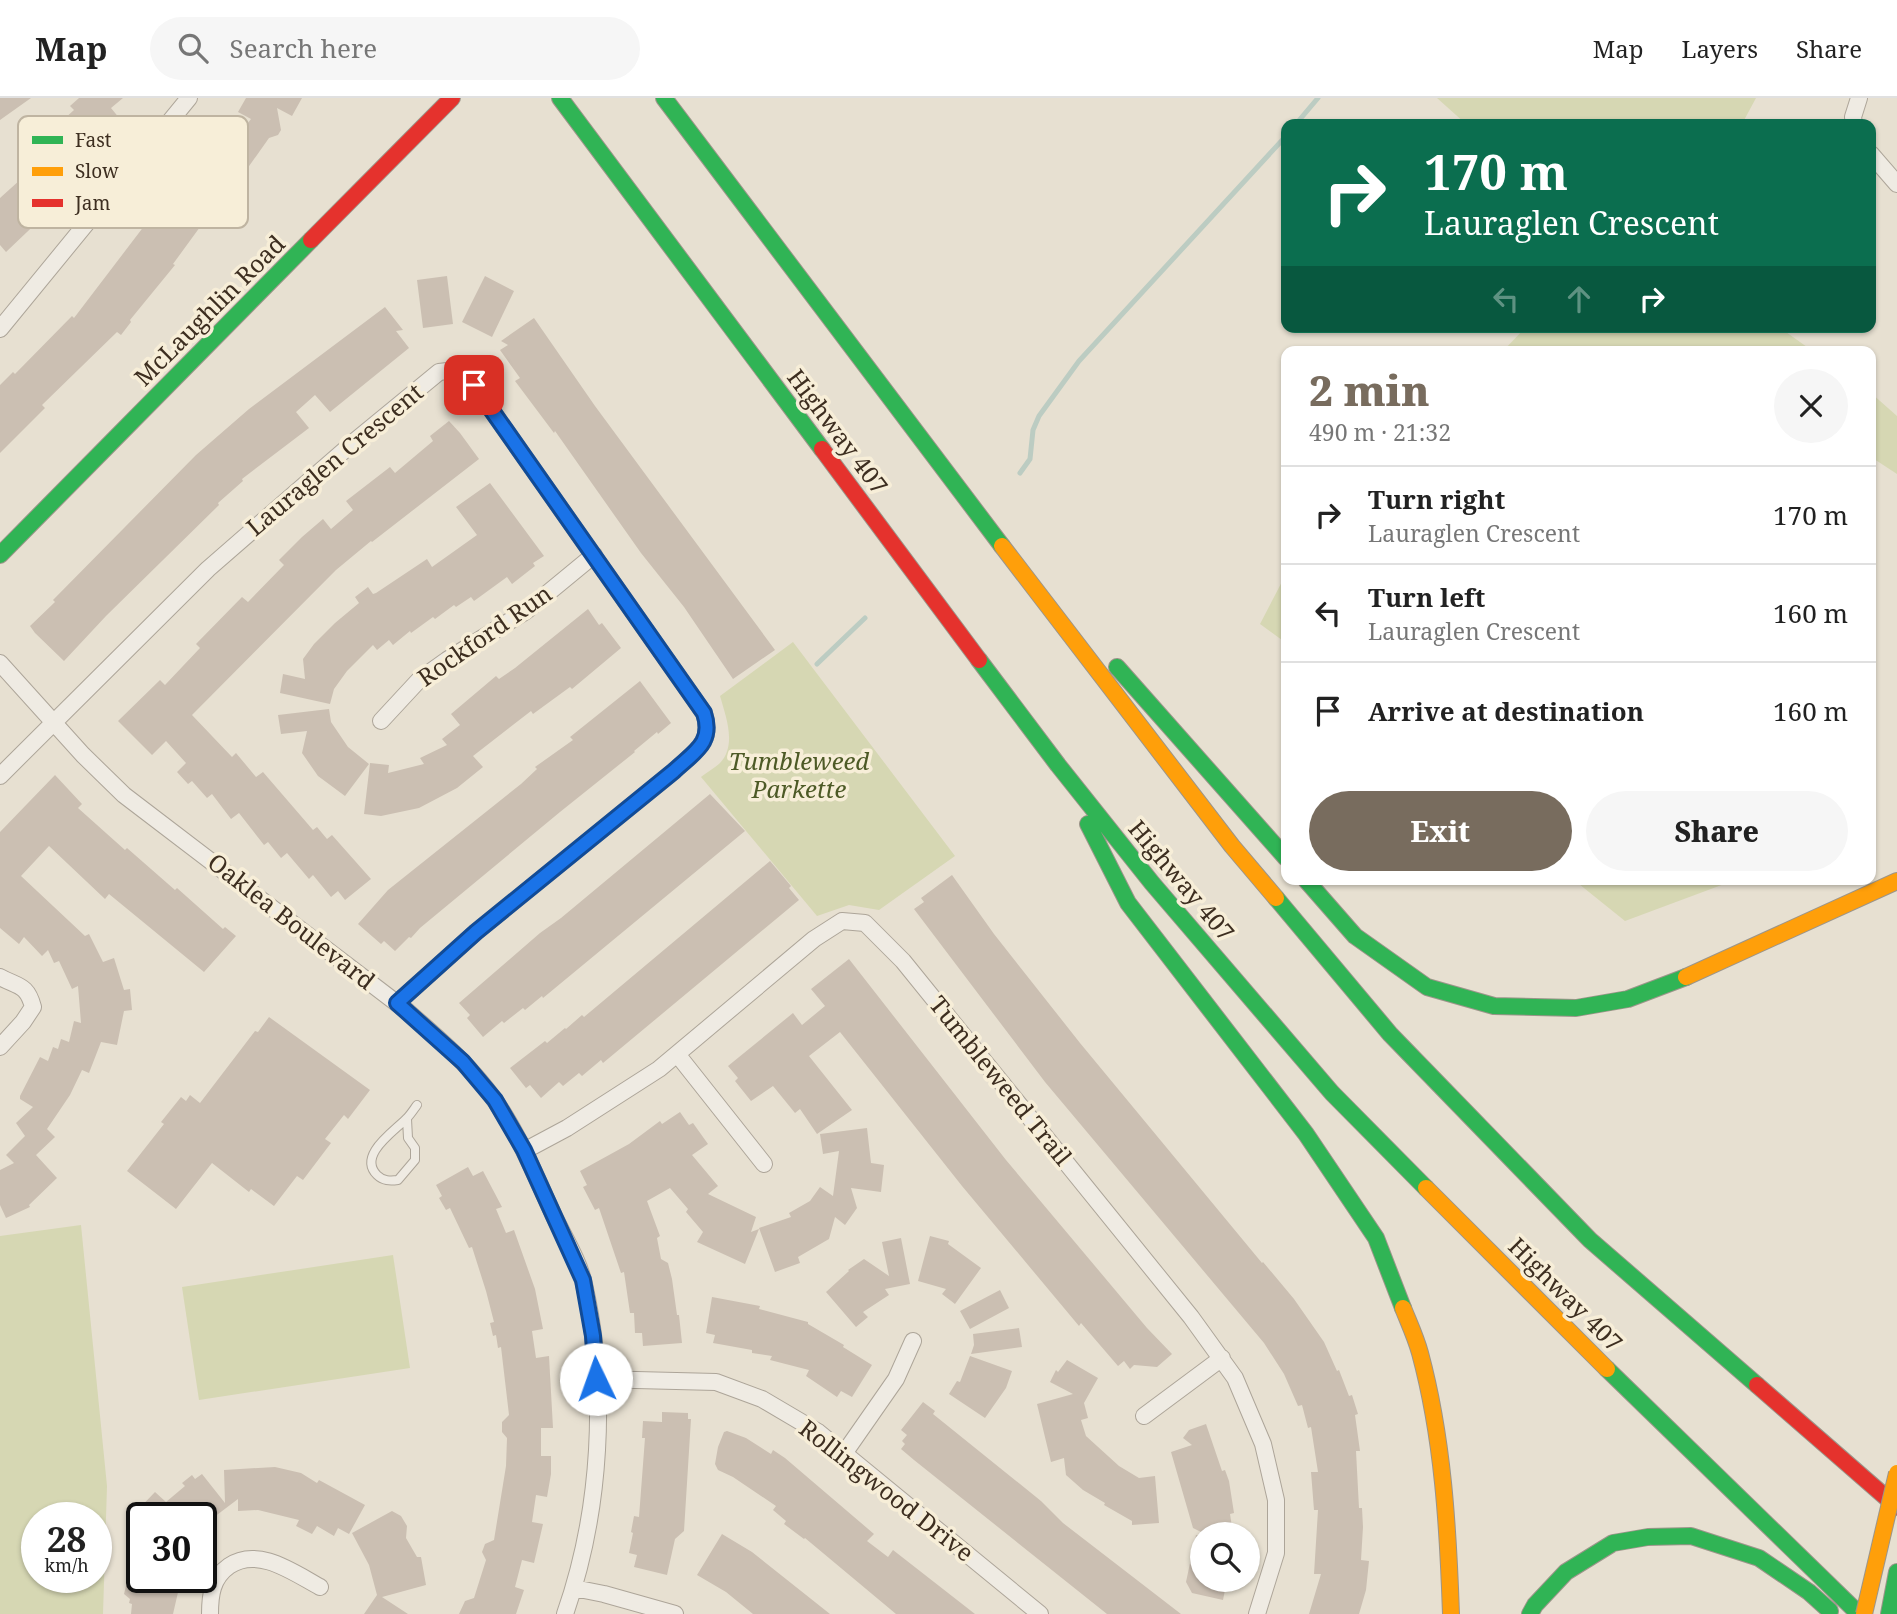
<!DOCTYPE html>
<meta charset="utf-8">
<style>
body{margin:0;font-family:"Noto Serif",serif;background:#f6f6f6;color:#222;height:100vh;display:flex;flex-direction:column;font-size:26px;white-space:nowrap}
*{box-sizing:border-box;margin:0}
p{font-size:23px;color:#767676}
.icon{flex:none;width:38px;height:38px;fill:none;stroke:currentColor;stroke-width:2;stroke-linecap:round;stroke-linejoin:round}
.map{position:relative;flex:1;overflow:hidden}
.side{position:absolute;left:1281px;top:248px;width:595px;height:539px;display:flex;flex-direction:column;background:#fff;border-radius:14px;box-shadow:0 2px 5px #0004}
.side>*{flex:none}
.top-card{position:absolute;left:1281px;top:21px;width:595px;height:214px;border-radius:14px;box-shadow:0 2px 5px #0004;background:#0b6e4f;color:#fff;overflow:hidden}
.tools{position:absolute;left:1190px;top:1424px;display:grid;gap:14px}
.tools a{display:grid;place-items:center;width:70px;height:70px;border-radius:50%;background:#fff;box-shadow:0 2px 5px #0004;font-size:35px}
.speed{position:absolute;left:21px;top:1404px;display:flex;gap:14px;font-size:35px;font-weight:700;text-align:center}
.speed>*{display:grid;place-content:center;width:91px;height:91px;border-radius:50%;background:#fff;box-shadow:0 2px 5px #0004;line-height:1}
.speed small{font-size:18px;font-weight:400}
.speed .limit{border:4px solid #111;border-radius:10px;background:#fff;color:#111}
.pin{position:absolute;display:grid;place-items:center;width:60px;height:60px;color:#fff;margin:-30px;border-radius:14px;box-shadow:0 4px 10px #0006}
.me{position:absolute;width:77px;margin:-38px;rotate:357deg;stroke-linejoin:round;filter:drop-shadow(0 0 5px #0008)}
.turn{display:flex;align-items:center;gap:24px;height:147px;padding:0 28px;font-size:32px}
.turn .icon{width:91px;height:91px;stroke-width:2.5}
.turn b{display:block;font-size:49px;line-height:60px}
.lanes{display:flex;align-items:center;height:66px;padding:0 28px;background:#0003;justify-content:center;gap:35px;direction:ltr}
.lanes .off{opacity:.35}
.round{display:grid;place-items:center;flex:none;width:74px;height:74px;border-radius:37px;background:#f6f6f6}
.summary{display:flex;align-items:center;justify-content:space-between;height:119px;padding:0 28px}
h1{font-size:42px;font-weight:800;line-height:52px;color:#786c5e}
.cta{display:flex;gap:14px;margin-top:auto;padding:14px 28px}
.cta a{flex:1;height:80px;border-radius:42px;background:#786c5e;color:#fff;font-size:28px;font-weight:800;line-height:80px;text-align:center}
.cta a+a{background:#f6f6f6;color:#222}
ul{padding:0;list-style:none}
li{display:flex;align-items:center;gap:21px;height:98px;padding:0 28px;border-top:2px solid #e0e0e0}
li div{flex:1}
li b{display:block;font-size:26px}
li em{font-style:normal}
header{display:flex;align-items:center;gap:42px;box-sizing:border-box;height:98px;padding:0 35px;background:#fff;border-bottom:2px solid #e0e0e0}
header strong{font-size:33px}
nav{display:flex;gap:38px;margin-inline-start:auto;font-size:24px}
.search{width:490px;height:63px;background:#f6f6f6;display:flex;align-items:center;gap:18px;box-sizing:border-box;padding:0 24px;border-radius:38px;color:#767676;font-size:26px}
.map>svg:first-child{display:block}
.green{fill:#d6d7b3;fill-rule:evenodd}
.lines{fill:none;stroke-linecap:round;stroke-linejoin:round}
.stream{stroke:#bcccc2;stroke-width:5}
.building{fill:#cbbfb2}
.lane-casing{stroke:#ada599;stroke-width:10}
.street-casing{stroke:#ada599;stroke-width:18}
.fast-casing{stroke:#9c958a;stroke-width:18}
.slow-casing{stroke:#9c958a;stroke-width:18}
.jam-casing{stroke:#9c958a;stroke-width:18}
.lane{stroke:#efebe3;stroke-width:8}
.street{stroke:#efebe3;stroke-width:16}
.fast{stroke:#30b455;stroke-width:16}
.slow{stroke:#ff9f0a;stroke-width:16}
.jam{stroke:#e5322d;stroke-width:16}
.slow-bridge-casing{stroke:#9c958a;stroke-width:18;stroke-linecap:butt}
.slow-bridge{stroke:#ff9f0a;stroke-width:16}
.route-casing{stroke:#114b97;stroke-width:18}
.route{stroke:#1a73e8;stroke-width:12}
.labels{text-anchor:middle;stroke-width:7;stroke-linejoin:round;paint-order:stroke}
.street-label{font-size:24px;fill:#3d2e20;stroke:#f7eed8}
.park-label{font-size:24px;font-style:italic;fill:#4d5a26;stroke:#f7eed8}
.key{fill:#f7eed8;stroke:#bfb4a1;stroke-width:2}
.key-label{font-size:19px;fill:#3d2e20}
</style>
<header>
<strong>Map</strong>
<div class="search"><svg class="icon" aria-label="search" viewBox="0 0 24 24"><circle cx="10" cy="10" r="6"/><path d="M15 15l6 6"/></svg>Search here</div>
<nav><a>Map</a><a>Layers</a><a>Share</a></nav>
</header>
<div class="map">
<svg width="1897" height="1516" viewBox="0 0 1897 1516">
<rect width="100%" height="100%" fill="#e7e0d1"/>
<path class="green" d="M1437 0H1756L1742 26H1466Z
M1526 229H1779L1814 254H1502Z
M1871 295 1897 318V376L1871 359Z
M1286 476V545L1260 526Z
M793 544 955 758 879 812 849 807 817 818 701 679C707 674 715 670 720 665 737 647 726 619 720 598Z
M1574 782H1735L1625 823Z
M81 1127 107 1388 103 1516H0V1138ZM37 1419H96V1479H37Z
M393 1157 410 1270 199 1302 182 1189Z"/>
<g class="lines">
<path class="stream" d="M1296 26 1318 0
M1020 375 1030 361 1033 332 1039 318 1079 263 1286 38
M817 566 865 520"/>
</g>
<path class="building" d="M0 0H31L0 22Z
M79 0H123L111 10 120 21 94 44 98 48 63 78 69 85 43 108 48 114 6 154 0 147V100L31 72 26 66 42 52 39 49 66 25 63 22 74 12 70 8Z
M246 0H302L292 18 277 10 281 32 278 37 269 40 247 71 243 68 221 96 220 95 195 126 200 129 173 166 175 167 130 222 131 224 121 237 117 234 42 307 45 310 0 355V287L13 274 15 276 72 218 74 220 215 35 230 48 251 21 238 14Z
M447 178 453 226 423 230 417 182Z
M485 178 514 193 492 239 462 224Z
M385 209 403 232 396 233 409 250 330 314 315 297 296 314 309 330 242 381 243 383 218 405 219 407 106 518 64 563 35 535 30 528 55 504 53 502 196 357 249 311Z
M534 220 595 308 775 552 733 581 684 509 641 455 555 333 554 335 515 283 520 280 500 252 508 247 501 243Z
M449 323 460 335 479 361 372 444 371 443 336 472 192 617 232 659 236 655 256 679 263 674 313 732 317 729 327 741 332 737 371 781 345 802 338 793 331 799 313 777 309 781 287 755 281 760 268 744 264 747 239 715 231 721 212 696 207 700 192 683 188 686 177 674 186 665 166 643 152 657 118 623 160 582 165 587 200 550 196 546 242 499 248 504 284 467 279 462 302 439 323 421 331 431 353 412 346 403 390 369 395 375 433 343 430 338Z
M490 385 544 458 533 465 535 468 512 486 507 479 474 503 471 499 456 509 454 507 435 521 433 519 411 535 410 533 393 547 389 542 377 552 373 547 347 573 334 591 330 606 280 595 283 576 305 581 303 561 314 546 335 525 359 505 355 499 368 489 373 496 376 495 427 461 432 469 477 437 456 409Z
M588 511 599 527 602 525 621 550 572 591 570 589 533 616 531 613 473 658 483 669 457 690 419 710 381 718 364 716 370 665 389 667 388 675 424 666 420 660 447 647 442 641 460 627 451 616 496 578 499 581 515 570Z
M640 583 671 625 658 636 657 634 634 653 635 654 560 714 420 830 411 840 409 839 395 853 384 843 381 846 358 826 388 792 521 686 537 671 535 669 573 642 570 639Z
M329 611 331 624 348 649 369 666 345 698 318 678 302 655 307 633 281 636 278 617Z
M55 677 82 706 78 710 125 752 127 750 175 792 177 790 223 831 225 829 236 838 204 874 109 796 105 801 49 748 21 778 85 838 89 836 103 864 114 860 124 892 130 891 132 912 124 913 117 947 101 944 89 975 82 972 70 997 47 1031 55 1039 36 1057 57 1080 29 1107 30 1109 6 1120 0 1107V1072L14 1065 6 1057 25 1038 16 1025 33 1009 20 1001V998L40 959 48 963 53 949 58 951 61 941 69 944 74 923 81 925 78 888 72 891 59 863 54 865 48 852 42 858 24 839 19 846 0 830V734Z
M710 696 745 733 543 900 542 898 525 912 523 910 504 925 502 923 483 939 467 920 470 917 459 905 540 835 561 820Z
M770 763 791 788 789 790 799 802 603 965 601 962 582 978 579 975 563 988 559 984 541 1000 530 987 526 990 510 970 545 943 547 945 565 930 566 931 582 917 584 919Z
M952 777 994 836 1080 945 1262 1165 1263 1164 1294 1201 1324 1244 1337 1273 1339 1272 1349 1298 1352 1297 1358 1316 1355 1317 1360 1353H1356L1359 1410H1362L1363 1429 1361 1462 1369 1463 1366 1492 1359 1516H1309L1321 1476H1314L1318 1412H1314L1311 1374H1318L1311 1329 1308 1330 1302 1307 1298 1308 1284 1276 1264 1245 1045 984 914 811 924 804 921 800Z
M849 861 1006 1062 1147 1230 1172 1256 1157 1269 1134 1267 1130 1271 1124 1263 1118 1268 1081 1225 1079 1228 962 1088 840 934 809 958 852 1012 817 1036 800 1011 795 1015 773 988 751 1003 735 983 738 980 728 968 793 915 802 927 825 908 811 891Z
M269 919 370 992 348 1021 344 1017 325 1041 331 1045 303 1082 297 1078 274 1108 251 1091 249 1094 212 1065 176 1111 127 1073 164 1026 161 1024 181 999 186 1003 190 997 200 1005 255 933 258 934Z
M680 1014 689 1027 693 1025 708 1046 692 1057 718 1088 708 1096 756 1119 751 1134 759 1131 745 1166 697 1144 703 1134 686 1114 688 1111 670 1090 647 1103 660 1138 657 1140 661 1161 668 1165 672 1181 677 1217H679L682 1245 643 1248 642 1235H635L634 1215H630L624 1174 621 1175 599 1110 595 1112 583 1089 587 1087 580 1073 629 1046 660 1023 662 1026Z
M867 1030 871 1065 884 1067 881 1094 851 1090 857 1110 845 1127 835 1119 829 1141 798 1159 800 1165 775 1174 759 1130 791 1119 789 1115 810 1103 820 1089 833 1098 839 1053 823 1056 820 1036Z
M468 1069 473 1078 483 1073 502 1109 496 1111 506 1135 514 1132 535 1191 543 1231 532 1233 536 1260 549 1258 553 1330H541V1358H551V1376L547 1399 536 1397 532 1424 543 1426 534 1465 522 1462 515 1489 524 1492 516 1516H459L465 1503 474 1500 486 1462 482 1454 485 1446 494 1442 506 1368 507 1340 502 1334V1324L509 1317 501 1249 498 1250 496 1237 493 1238 490 1225 494 1224 486 1193 472 1149 469 1150 450 1110 446 1112 439 1100 442 1098 436 1087Z
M930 1138 949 1143 948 1146 981 1170 955 1206 942 1196 946 1191 918 1183Z
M901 1140 910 1186 885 1191 889 1197 863 1214 868 1219 856 1229 826 1194 849 1173 848 1172 864 1161 889 1178 882 1144Z
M1000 1192 1009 1210 970 1231 960 1213Z
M712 1199 760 1208 759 1211 808 1224V1226L844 1247 843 1249 872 1267 852 1299 841 1293 837 1299 806 1278 809 1272 770 1262 772 1258 752 1255V1252L713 1245 715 1237 706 1235Z
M1019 1230 1022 1249 971 1256 974 1247 973 1236Z
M970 1258 1012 1273 1006 1290 985 1320 949 1296 957 1283 960 1284Z
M1067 1262 1098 1280 1084 1305 1088 1320 1081 1322 1086 1338 1119 1368 1139 1380 1155 1378 1159 1425 1132 1427V1423L1104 1407 1105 1405 1083 1392 1066 1377 1064 1360 1051 1364 1037 1306 1073 1296 1050 1284 1056 1272 1058 1274Z
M923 1304 935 1313 933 1316 1041 1403 1063 1425 1181 1516H1107L914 1362 901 1351 905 1346 902 1343 907 1337 901 1332Z
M662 1314 688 1315V1321H691L684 1433 675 1441 667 1477 634 1469 637 1457 629 1455 633 1435 631 1434 634 1418 639 1419 645 1340H642L643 1323 662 1324Z
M1206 1326 1222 1373 1225 1372 1229 1383 1234 1415 1230 1416 1232 1429 1201 1434 1193 1430 1171 1354 1192 1347 1183 1340 1189 1332Z
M727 1333 746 1340 771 1356 773 1352 785 1360 874 1436 867 1443 888 1459 893 1452 975 1516H896L805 1440 804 1441 784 1426 786 1423 773 1412 776 1408 733 1379 718 1372 715 1366 718 1349 724 1334Z
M275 1369 301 1375 317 1385 319 1382 365 1407 349 1436 338 1430 334 1438 317 1428 312 1436 296 1428 299 1422 258 1412 238 1413V1401L201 1429V1419H131L155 1394 166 1404 185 1388 182 1385 192 1377 195 1381 202 1376 225 1405 224 1372Z
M392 1413 401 1418 407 1428 406 1440 417 1459H421L426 1487 382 1499 408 1516H364L377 1497 369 1467 352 1435Z
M722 1436 752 1454 830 1516H753L726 1494 697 1477Z
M1196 1437 1202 1438V1482H1227L1223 1502 1192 1495 1186 1484Z
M137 1444 142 1445V1479H177L175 1489 179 1490 173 1516H131L132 1506 129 1505 130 1501 124 1496Z"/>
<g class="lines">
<g class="lane-casing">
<path id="lane" d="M407 1021 408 1040 415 1050V1062L398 1082C390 1083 383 1083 377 1077 357 1057 395 1033 407 1020 411 1016 414 1011 417 1007"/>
</g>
<g class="street-casing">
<path id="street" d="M1854 26 1853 19 1859 0
M1871 56 1897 86
M0 231 189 0
M0 565 83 657 124 697 407 913C439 941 472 969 496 1004 520 1039 536 1079 554 1118 564 1139 579 1163 584 1186 608 1292 601 1413 565 1516
M381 623 419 582 447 562 526 513 594 457
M0 678 208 471 355 343 439 274 456 272 474 287 704 615C714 645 694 654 674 673L476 834 397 905
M0 879C18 889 27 886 33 909L23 924 0 949
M677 956 764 1066
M524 1053 567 1030 659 971 814 841 842 823 865 825 903 863 1191 1219 1235 1280 1263 1346 1276 1402V1455L1257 1516
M596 1281 716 1284 762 1301 818 1334 1040 1516
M1144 1318 1222 1260
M843 1357 896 1281 913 1243
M574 1490 604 1496 675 1516
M210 1516C210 1497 212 1480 229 1468 258 1448 294 1475 320 1489"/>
</g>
<g class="fast-casing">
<path id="fast" d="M560 0 822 351
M664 0 1002 448
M0 457 311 142
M979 562 1058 667 1152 785 1332 995 1426 1090
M1117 569 1286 760
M1088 726 1128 805 1306 1036 1376 1140 1403 1210
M1306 782 1355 838 1427 889 1494 908 1576 910 1628 901 1686 879
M1276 800 1390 936 1590 1142 1757 1287
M1607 1271 1859 1516
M1530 1516 1535 1507 1566 1474 1613 1445 1648 1439 1691 1438 1759 1460 1809 1494 1830 1513
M1889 1516 1897 1474"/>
</g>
<g class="slow-casing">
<path id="slow" d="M1002 448 1232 748 1276 800
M1686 879 1897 783
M1426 1090 1607 1271
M1403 1210C1409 1225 1416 1240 1420 1255 1443 1340 1448 1429 1451 1516"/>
</g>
<g class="jam-casing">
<path id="jam" d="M311 142 452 0
M822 351 979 562
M1757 1287 1897 1409"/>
</g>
<use href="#lane" class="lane"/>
<use href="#street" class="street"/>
<use href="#fast" class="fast"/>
<use href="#slow" class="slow"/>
<use href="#jam" class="jam"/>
<g class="slow-bridge-casing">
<path id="slow-bridge" d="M1864 1516 1897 1375"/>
</g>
<use href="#slow-bridge" class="slow-bridge"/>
</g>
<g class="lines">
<g class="route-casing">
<path id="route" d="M474 287 704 615C714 645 694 654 674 673L476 834 397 905 463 964 495 1002 524 1052 583 1182 593 1238 596 1281"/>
</g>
<use href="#route" class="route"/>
</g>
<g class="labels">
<g class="street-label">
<text transform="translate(210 213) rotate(-45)" y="8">McLaughlin Road</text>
<text transform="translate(837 334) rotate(53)" y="8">Highway 407</text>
<text transform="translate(335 362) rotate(-40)" y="8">Lauraglen Crescent</text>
<text transform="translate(485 538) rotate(-35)" y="8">Rockford Run</text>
<text transform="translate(1181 783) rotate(50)" y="8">Highway 407</text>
<text transform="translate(291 824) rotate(38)" y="8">Oaklea Boulevard</text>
<text transform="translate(1000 983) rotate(51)" y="8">Tumbleweed Trail</text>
<text transform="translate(1565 1197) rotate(45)" y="8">Highway 407</text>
<text transform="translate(886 1393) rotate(38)" y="8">Rollingwood Drive</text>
</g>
<g class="park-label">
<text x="799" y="672">Tumbleweed<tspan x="799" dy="28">Parkette</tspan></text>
</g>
</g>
<rect x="18" y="18" width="230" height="112" rx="10" class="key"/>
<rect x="32" y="38" width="31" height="8" fill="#30b455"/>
<rect x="32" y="69" width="31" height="9" fill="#ff9f0a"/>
<rect x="32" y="101" width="31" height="8" fill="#e5322d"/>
<g class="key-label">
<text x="75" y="49">Fast</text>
<text x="75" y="80">Slow</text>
<text x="75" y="112">Jam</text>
</g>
</svg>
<div class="tools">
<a><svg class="icon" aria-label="search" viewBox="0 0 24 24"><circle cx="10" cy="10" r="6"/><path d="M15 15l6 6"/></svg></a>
</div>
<div class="speed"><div>28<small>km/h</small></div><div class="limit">30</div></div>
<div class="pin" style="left:474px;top:287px;background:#d93025"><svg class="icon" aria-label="arrive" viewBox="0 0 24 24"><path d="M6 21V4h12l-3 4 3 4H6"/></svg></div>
<svg class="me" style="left:596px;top:1281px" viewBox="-20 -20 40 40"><circle r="19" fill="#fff"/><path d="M0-13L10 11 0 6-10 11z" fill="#1a73e8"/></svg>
<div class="top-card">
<div class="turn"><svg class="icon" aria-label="right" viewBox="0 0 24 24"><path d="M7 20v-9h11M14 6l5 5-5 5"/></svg><div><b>170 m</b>Lauraglen Crescent</div></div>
<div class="lanes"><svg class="icon off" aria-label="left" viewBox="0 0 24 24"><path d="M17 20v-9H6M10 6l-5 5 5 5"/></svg><svg class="icon off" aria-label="ahead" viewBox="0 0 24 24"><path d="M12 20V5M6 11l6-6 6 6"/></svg><svg class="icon" aria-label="right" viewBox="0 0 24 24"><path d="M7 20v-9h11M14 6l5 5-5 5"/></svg></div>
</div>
<section class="side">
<div class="summary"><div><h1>2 min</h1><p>490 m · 21:32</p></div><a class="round"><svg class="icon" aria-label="close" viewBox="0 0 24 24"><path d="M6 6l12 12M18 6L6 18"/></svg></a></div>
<ul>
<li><svg class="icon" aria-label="right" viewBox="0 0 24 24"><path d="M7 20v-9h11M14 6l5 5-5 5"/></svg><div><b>Turn right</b><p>Lauraglen Crescent</p></div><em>170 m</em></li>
<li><svg class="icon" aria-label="left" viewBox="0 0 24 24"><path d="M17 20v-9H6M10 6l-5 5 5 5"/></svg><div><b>Turn left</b><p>Lauraglen Crescent</p></div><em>160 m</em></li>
<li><svg class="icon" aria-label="arrive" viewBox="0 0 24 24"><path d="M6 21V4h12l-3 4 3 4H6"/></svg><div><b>Arrive at destination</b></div><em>160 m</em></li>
</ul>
<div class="cta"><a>Exit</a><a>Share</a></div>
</section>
</div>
